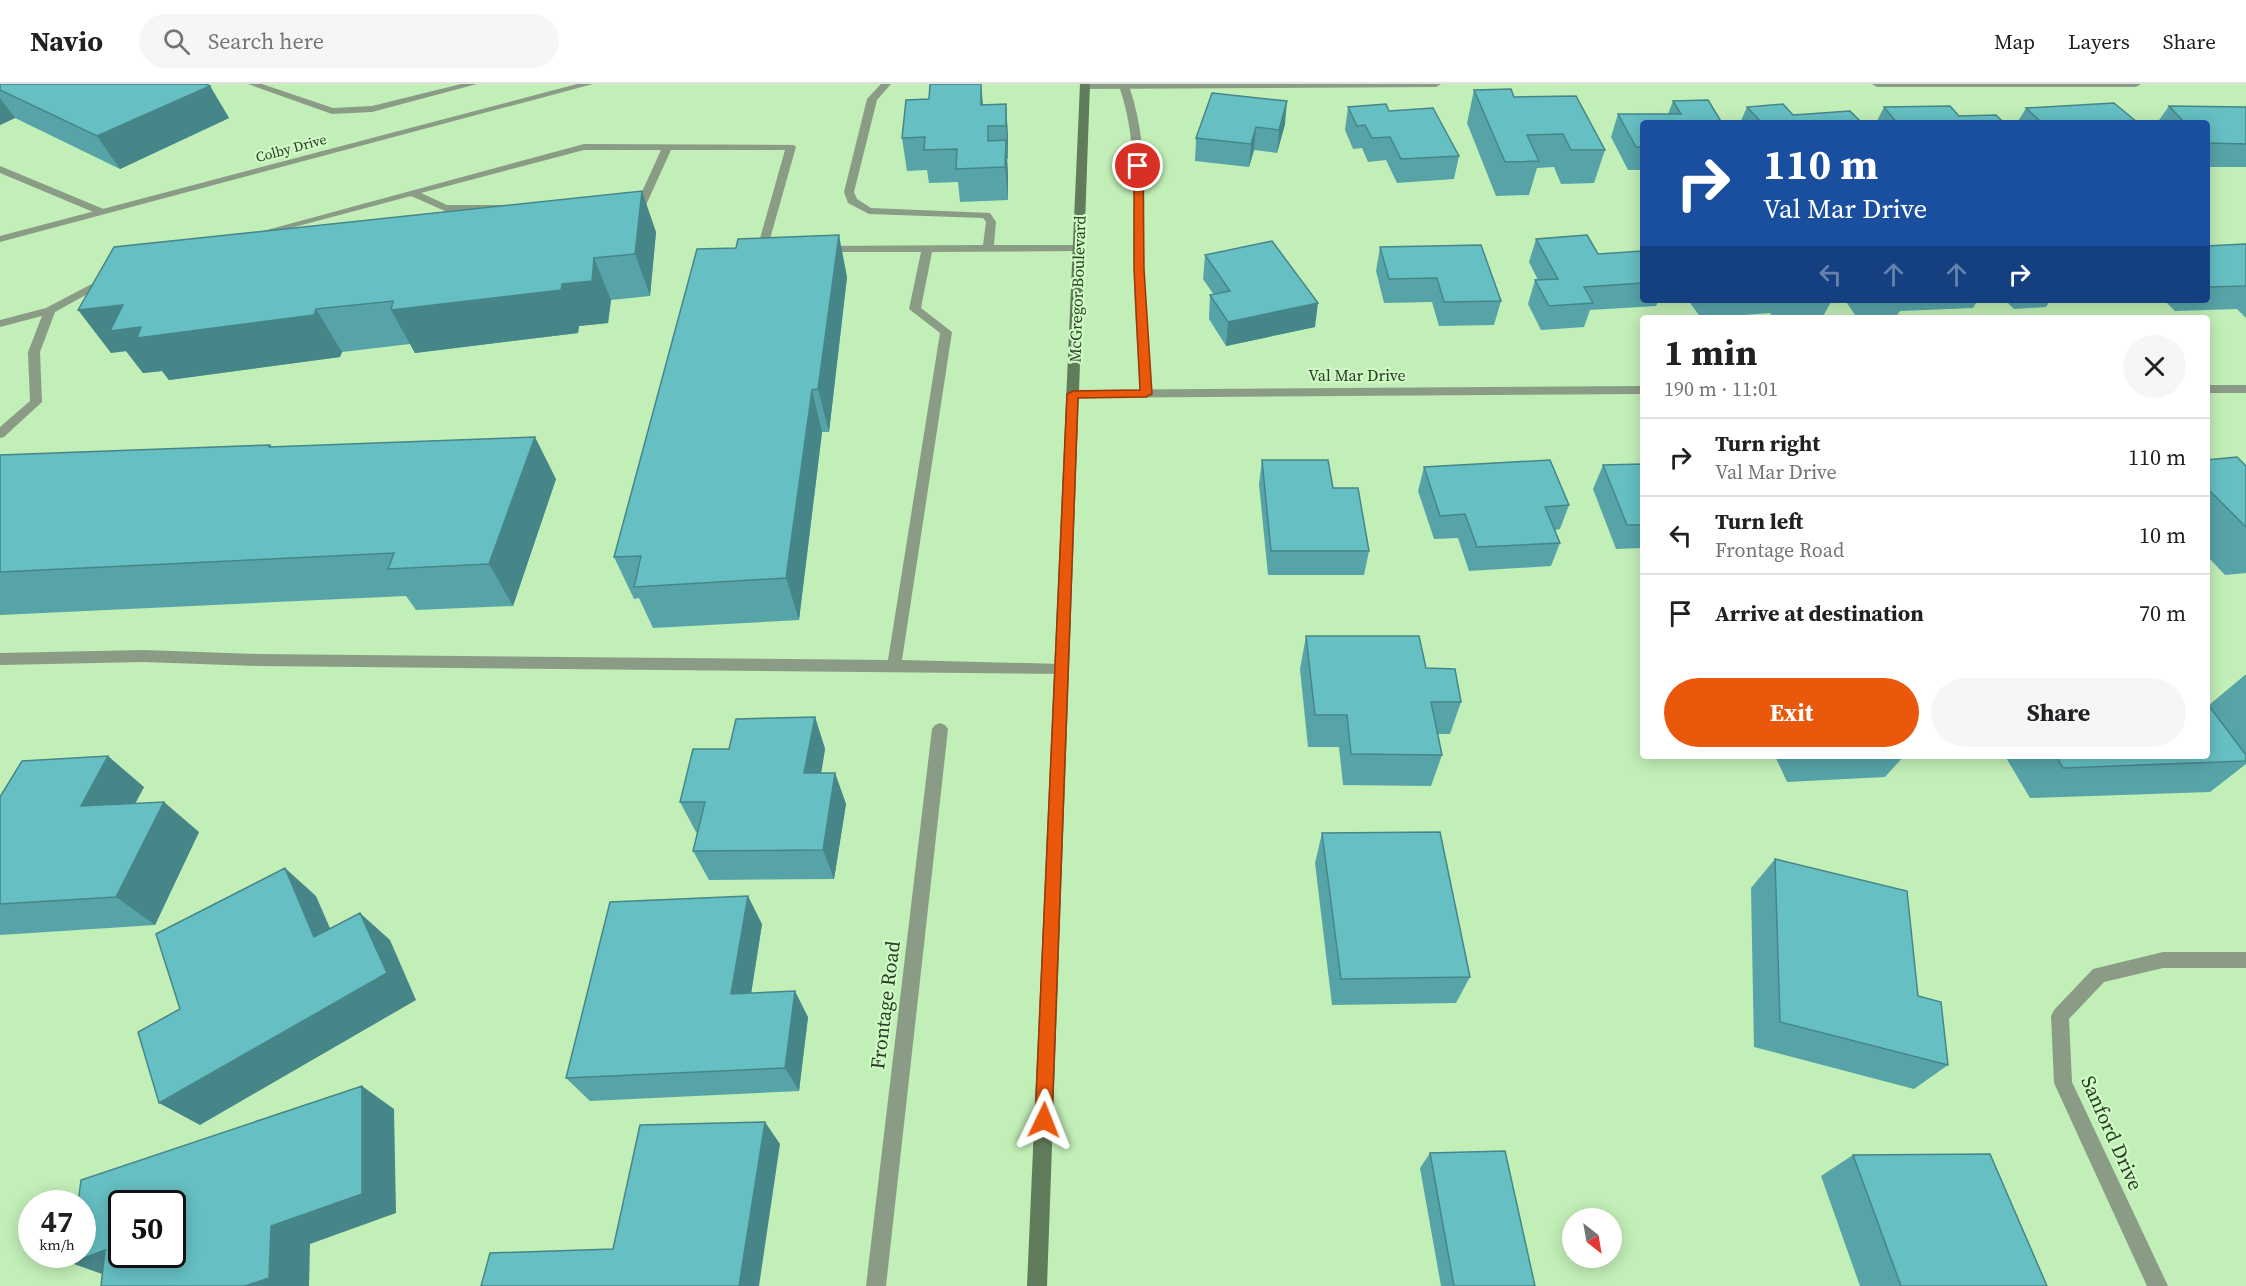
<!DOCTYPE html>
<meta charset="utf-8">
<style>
body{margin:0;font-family:"Source Serif 4",serif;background:#f6f6f6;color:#202124;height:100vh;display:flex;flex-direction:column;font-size:22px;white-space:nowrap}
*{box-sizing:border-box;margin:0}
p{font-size:20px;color:#757577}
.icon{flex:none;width:33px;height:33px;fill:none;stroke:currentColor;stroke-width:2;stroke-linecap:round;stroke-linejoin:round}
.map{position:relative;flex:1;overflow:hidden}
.side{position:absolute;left:1640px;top:231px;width:570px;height:444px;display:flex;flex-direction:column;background:#fff;border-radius:6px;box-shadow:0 3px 15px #0003}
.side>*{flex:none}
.hud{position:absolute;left:1640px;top:36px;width:570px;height:183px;border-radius:6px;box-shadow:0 3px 15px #0003;background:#1a4fa0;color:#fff;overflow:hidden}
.needle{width:39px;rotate:149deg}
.buttons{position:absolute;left:1562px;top:1124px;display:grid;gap:12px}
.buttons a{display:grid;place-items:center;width:60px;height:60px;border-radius:50%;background:#fff;box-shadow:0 3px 15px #0003;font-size:30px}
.speed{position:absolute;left:18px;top:1106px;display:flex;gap:12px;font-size:30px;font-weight:700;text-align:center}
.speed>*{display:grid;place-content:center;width:78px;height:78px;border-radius:50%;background:#fff;box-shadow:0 3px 15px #0003;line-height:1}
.speed small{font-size:15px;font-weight:400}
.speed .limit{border:3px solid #111;border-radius:9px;background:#fff;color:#111}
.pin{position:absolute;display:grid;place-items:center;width:51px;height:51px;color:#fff;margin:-26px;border:3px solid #fff;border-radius:50%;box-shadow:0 2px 6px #0007}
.me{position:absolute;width:66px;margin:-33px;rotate:2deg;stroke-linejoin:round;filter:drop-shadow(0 0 4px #0008)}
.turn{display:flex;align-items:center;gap:21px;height:126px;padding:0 24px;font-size:27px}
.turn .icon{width:78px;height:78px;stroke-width:2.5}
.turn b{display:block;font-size:42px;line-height:51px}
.lanes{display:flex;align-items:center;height:57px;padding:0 24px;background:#0003;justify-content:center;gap:30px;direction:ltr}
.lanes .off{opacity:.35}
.round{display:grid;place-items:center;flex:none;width:63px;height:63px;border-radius:32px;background:#f6f6f6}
.summary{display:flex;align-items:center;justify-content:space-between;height:102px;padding:0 24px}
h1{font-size:36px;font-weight:700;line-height:45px}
.button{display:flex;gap:12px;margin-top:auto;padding:12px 24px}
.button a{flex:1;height:69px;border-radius:36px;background:#ea580c;color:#fff;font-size:24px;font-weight:700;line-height:69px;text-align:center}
.button a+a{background:#f6f6f6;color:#202124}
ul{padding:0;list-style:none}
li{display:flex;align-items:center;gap:18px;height:78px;padding:0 24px;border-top:2px solid #e0e0e0}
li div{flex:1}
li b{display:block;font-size:22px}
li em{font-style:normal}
header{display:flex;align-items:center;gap:36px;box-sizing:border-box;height:84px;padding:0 30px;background:#fff;border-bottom:2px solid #e0e0e0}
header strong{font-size:28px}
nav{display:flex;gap:33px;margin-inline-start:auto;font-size:21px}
.search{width:420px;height:54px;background:#f6f6f6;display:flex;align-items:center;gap:15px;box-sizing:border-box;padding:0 21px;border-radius:33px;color:#757577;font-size:22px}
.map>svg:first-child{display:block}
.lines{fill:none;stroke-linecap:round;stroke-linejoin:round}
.lane{fill:#8a9c85;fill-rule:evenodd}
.street{fill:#8a9c85;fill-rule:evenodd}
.secondary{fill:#617c5a;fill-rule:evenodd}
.wall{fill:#57a4a8}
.shaded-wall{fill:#478688}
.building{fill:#65bfc3;stroke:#478688;stroke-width:1.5;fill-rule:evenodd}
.route{fill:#ea580c;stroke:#983908;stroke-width:1.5}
.labels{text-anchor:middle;stroke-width:4.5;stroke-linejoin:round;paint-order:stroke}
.far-street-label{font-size:14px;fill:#2b3c26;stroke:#cffbc4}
.street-label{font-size:16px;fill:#2b3c26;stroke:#cffbc4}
.near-street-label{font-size:20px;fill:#2b3c26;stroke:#cffbc4}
</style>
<header>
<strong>Navio</strong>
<div class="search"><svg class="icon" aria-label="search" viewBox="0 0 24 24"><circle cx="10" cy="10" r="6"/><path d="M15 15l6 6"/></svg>Search here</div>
<nav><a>Map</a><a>Layers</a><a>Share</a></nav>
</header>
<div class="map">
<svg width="2246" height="1202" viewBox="0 0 2246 1202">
<rect width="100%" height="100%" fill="#c2eeb7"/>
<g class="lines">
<path class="lane" d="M248 0H262L333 24 372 22 461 0H477L372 28 332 30Z
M881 0H891L877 16 854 108 857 115 871 124 990 129 996 138 994 161H1078L1083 164 1078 167 932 168 921 224 952 248 902 576 1062 580 1067 582 1069 586 1067 590 259 582 144 578 0 581V569L144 566 259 570 888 576 940 249 909 225 921 168H821L816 165 821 162 983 161 986 138 983 134 869 130 848 119 844 108 867 15Z
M1121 0 1129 2C1150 62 1143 123 1144 185 1146 227 1150 268 1152 310L1146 314 1140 310C1138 268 1134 227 1134 185 1132 123 1140 62 1119 2Z
M584 60 794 61 796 63 768 162 775 165C772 170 760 170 757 165L785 66H671L641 132 636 135 631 132 661 66H584L421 109 447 121H509V125L505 126 445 127 411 112 253 154 248 151Z
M0 82 106 126 107 128 98 130 0 89Z
M107 192 113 195 111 197 55 228 40 268 42 318 4 353 0 354V343L30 317 28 268 42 232 0 243V236L46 224Z
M940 639 945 641 948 645 886 1202H866L932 645 935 641Z"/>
<path class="street" d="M577 0H593L0 158V152Z
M1085 0H1441L1436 3 1082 5 1080 3Z
M1872 0H2141L2136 3H1877Z
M2206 301H2246V309H2206Z
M1642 302V310L1073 314 1067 310 1073 306Z
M2163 868H2246V884H2163L2104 898 2069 935 2072 998 2168 1202H2147L2054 999 2051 932 2054 926 2093 885Z"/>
<path class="secondary" d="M1080 0H1090L1047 1202H1027Z"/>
</g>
<path class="wall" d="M0 0 210 2 229 34 120 85 15 34 0 41Z
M1474 6 1514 13 1605 66 1594 99 1561 100 1554 83 1537 84 1529 111 1496 112 1467 39Z
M1212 9 1285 40 1277 69 1254 66 1249 83 1195 77 1196 54Z
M1673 17 1722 39H1642V86H1628L1611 53 1618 30H1668Z
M1006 20 1008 53V75H1007L1008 90V116L960 118 958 98 929 99 927 86 907 87 902 54 983 21Z
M2169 22 2246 23V83H2206V39H2157Z
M1348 23 1389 27 1459 72 1454 95 1397 99 1386 76 1368 78 1362 64 1353 65 1345 46Z
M1747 23 1793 31 1862 39H1740Z
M1884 23 1959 32 2004 39H1876Z
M2026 24 2138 39H2017Z
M656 148 650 212 611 216 608 239 579 242 578 249 415 269 410 260 342 268 340 273 169 296 162 287 143 289 126 267 111 269Z
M1536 155 1598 170 1642 167V216H1659L1656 222 1590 226 1584 243 1541 246 1528 220 1535 196H1538L1529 178Z
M2246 160V234L2237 225 2175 227 2164 216H2206V162Z
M1380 163 1501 217 1494 241 1439 242 1432 218 1384 219 1376 187Z
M1205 171 1315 243 1226 262 1209 235 1210 211H1214L1203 195Z
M847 193 829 348H822L799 536 653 544 639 514 634 515 614 473Z
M1688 216H1832L1822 234H1774L1770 229 1701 234Z
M1845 216H1978L1973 224 1900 227 1895 234H1857Z
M2005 216H2069L2050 217 2046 223 2014 225Z
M270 361 272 363 556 395 513 522 416 526 406 512 0 531V371Z
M1262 376 1333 404 1369 467 1364 491H1268L1259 400Z
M2206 376 2246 382V489L2225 491 2206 471Z
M1642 380V464L1616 465 1593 405 1603 381Z
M1424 383 1569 421 1560 445 1555 446 1560 459 1551 482 1469 487 1458 454 1434 455 1418 407Z
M1306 552 1461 618 1450 650H1438L1442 671 1431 702 1343 701 1339 663H1308L1300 585Z
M2245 591H2246V680L2210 708 2030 714 2005 672H2206L2209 621Z
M815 633 825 665 821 689H835L846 720 834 795 709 796 693 767 697 748H696L680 718 729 665Z
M1775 672H1904L1885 693 1787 698Z
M144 703 135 719 199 748 155 841 0 851V713Z
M1322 749 1470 893 1456 919 1332 921 1315 779Z
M1775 775 1918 912 1948 981 1914 1005 1754 963 1751 804Z
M762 840 751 909 808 933 799 1007 590 1017 566 994Z
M1430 1069 1535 1202H1441L1420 1084Z
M1853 1071 2047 1202H1860L1821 1092Z"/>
<path class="shaded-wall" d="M981 0 984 31 981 21Z
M210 2 229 34 120 85 97 52Z
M0 14 15 34 0 41Z
M1287 17 1285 40 1277 69 1279 46Z
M1006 20 1008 53V75L1006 42Z
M1256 43 1254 66 1249 83 1251 60Z
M1006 56 1008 90V116L1005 83Z
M642 107 656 148 650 212 635 170Z
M839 151 847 193 829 348 818 305Z
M594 174 611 216 608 239 579 242 578 249 415 269 391 226Z
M1318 219 1315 243 1226 262 1228 238Z
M123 221 316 225 342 268 340 273 169 296 162 287 143 289 126 267 111 269 78 226Z
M812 306 822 348 799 536 786 494Z
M535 353 556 395 513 522 489 480Z
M815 633 825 665 816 720 804 689Z
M108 672 144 703 118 752 81 722Z
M835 689 846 720 834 795 823 766Z
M164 718 199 748 155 841 116 813Z
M285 784 316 812 346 881 314 853Z
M748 812 762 840 747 936 731 910Z
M360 829 390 856 416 916 200 1041 159 1019Z
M795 907 808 933 799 1007 785 984Z
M362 1002 394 1025 396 1129 310 1160 309 1202H245L271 1142Z
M765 1038 780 1060 759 1202H739Z
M105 1166 119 1196 71 1179Z"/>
<path class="building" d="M0 0H206L210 2 97 52 0 6Z
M930 0H981V21L1006 20V42H988V57L1006 56 1005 83 956 85 957 65 924 66 925 53 902 54 906 16 929 15Z
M1511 5 1514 13 1576 12 1605 66H1571L1563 50 1527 51 1539 77 1505 78 1474 6Z
M1212 9 1287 17 1279 46 1256 43 1251 60 1196 54Z
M1708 16 1722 39H1642V63H1636L1618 30H1681L1673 17Z
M2114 19 2138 39H2042L2026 24Z
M1386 20 1389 27 1433 24 1459 72 1401 75 1390 53 1372 54 1365 41 1357 42 1348 23Z
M1783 20 1793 31 1850 27 1862 39H1762L1747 23Z
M1950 22 1959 32 1996 31 2004 39H1897L1884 23Z
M2169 22 2246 23V60L2206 59V39H2185Z
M642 107 635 170 594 174 592 197 562 200 561 206 391 226 393 217 316 225 314 231 137 254 141 243 110 247 123 221 78 226 114 163Z
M839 151 818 305 812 306 786 494 634 503 641 472 614 473 697 165 736 164 738 155Z
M1587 151 1598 170 1642 167V199L1584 203 1593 219 1549 222 1535 196 1558 195 1536 155Z
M1272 157 1318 219 1228 238 1210 211 1230 207 1205 171Z
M2246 160V202L2206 203V162Z
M1481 161 1501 217 1444 218 1437 194 1389 195 1380 163Z
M535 353 489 480 388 485 394 469 0 488V371L270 361 269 363Z
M2237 373 2246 382V443L2206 403V376Z
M1262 376H1328L1333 404H1358L1369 467H1271Z
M1550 376 1569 421 1545 423 1560 459 1477 463 1465 430 1440 432 1424 383Z
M1642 380V441H1627L1603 381Z
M1306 552H1419L1426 584 1455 585 1461 618H1431L1442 671 1351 670 1347 631H1315Z
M2206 618 2246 671V677L2063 684 2056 672H2206Z
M815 633 804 689H835L823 766 693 767 705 718H680L693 665H729L736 635Z
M108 672 81 722 164 718 116 813 0 820V713L22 677Z
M1440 748 1470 893 1341 895 1322 749Z
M1775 775 1907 807 1918 912 1941 918 1948 981 1780 938Z
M285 784 314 853 360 829 387 889 159 1019 138 948 180 925 156 850Z
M748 812 731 910 795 907 785 984 566 994 610 818Z
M362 1002V1110L271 1142 269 1194 245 1202H101L105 1166 71 1179 72 1170H82V1119H78L81 1096ZM122 1119H172V1170H122Z
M765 1038 739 1202H481L490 1169 613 1165 640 1041Z
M1505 1067 1535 1202H1454L1430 1069Z
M1990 1070 2047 1202H1901L1853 1071Z"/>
<path class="route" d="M1138 79 1143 82 1144 185 1152 310 1146 313 1078 314 1052 1036 1050 1042 1044 1045 1038 1042 1035 1036 1067 310 1073 307 1140 306 1134 185V82Z"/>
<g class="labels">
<g class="far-street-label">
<text transform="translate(291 64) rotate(-15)" y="5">Colby Drive</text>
</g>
<g class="street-label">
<text transform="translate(1077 205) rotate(-88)" y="6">McGregor Boulevard</text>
<text x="1357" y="297">Val Mar Drive</text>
</g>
<g class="near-street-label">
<text transform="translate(885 921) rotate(-83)" y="7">Frontage Road</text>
<text transform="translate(2112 1049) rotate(66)" y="7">Sanford Drive</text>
</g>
</g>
</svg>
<div class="buttons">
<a><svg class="needle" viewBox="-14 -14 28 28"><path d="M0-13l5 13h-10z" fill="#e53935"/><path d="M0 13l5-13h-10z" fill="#757577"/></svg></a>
</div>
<div class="speed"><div>47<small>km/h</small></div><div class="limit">50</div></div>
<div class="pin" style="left:1138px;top:82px;background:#d93025"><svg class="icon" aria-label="arrive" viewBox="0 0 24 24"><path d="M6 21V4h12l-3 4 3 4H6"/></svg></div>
<svg class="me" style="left:1044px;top:1036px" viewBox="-20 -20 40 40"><path d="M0-17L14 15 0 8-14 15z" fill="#ea580c" stroke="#fff" stroke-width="4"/></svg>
<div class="hud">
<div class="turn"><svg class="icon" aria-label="right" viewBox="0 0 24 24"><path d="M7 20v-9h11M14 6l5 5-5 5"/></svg><div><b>110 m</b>Val Mar Drive</div></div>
<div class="lanes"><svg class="icon off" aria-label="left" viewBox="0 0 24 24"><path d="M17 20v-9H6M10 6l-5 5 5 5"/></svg><svg class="icon off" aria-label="ahead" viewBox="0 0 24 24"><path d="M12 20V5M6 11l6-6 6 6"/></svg><svg class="icon off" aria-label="ahead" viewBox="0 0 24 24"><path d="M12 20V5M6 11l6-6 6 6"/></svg><svg class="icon" aria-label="right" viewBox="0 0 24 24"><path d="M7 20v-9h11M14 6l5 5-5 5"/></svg></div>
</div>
<section class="side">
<div class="summary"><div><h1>1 min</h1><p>190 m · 11:01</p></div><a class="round"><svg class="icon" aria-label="close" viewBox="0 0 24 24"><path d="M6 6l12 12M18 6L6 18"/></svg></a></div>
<ul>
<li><svg class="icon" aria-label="right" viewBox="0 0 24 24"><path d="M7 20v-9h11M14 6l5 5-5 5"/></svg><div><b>Turn right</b><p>Val Mar Drive</p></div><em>110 m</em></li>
<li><svg class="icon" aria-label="left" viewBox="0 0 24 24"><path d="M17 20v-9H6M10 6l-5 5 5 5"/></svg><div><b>Turn left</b><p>Frontage Road</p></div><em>10 m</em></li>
<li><svg class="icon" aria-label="arrive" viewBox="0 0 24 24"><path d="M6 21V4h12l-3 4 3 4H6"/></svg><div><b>Arrive at destination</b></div><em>70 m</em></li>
</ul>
<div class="button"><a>Exit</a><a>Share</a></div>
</section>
</div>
